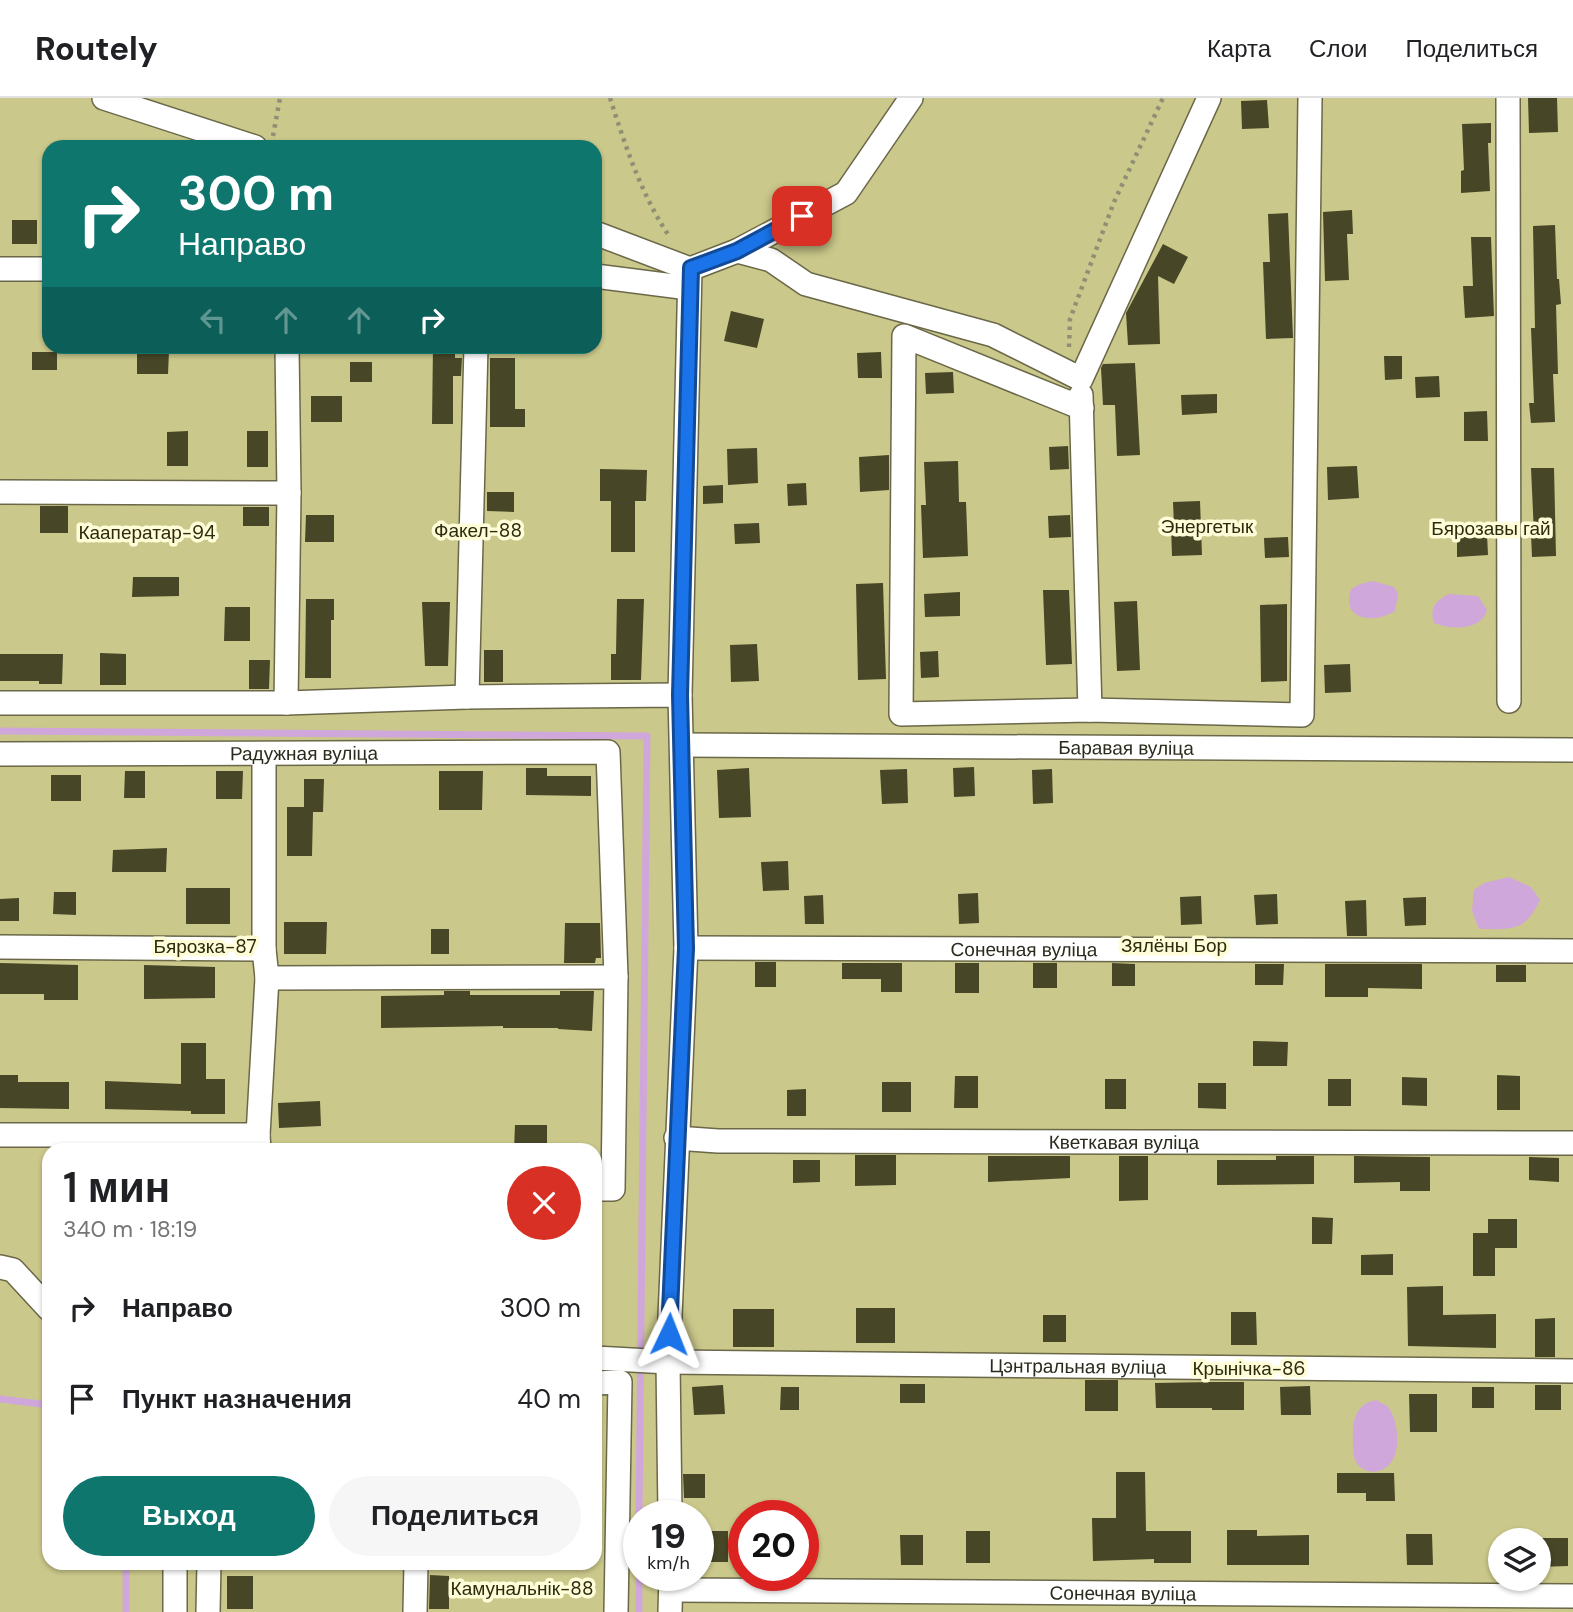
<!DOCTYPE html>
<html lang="ru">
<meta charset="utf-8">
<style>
body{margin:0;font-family:"DM Sans",sans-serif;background:#f6f6f6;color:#202124;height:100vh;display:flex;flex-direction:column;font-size:26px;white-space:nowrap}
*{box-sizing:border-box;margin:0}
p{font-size:23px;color:#757577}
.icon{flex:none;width:38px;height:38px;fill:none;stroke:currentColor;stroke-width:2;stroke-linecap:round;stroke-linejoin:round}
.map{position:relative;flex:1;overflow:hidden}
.sheet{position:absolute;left:42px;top:1045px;width:560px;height:427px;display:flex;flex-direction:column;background:#fff;border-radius:21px;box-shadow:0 2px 5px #0004}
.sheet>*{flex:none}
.guide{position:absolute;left:42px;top:42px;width:560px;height:214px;border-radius:21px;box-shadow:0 2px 5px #0004;background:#0f766e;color:#fff;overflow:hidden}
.buttons{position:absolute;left:1488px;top:1430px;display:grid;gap:14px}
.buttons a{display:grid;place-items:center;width:63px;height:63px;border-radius:50%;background:#fff;box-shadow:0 2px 5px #0004;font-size:35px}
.speed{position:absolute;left:623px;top:1402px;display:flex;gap:14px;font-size:35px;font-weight:700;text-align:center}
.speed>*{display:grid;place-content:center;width:91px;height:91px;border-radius:50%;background:#fff;box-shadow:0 2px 5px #0004;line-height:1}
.speed small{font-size:18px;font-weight:400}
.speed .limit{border:10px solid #d22;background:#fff;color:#111}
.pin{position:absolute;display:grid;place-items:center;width:60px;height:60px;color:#fff;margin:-30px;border-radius:14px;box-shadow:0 4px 10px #0006}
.me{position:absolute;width:77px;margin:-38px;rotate:2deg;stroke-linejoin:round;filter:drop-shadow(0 0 5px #0008)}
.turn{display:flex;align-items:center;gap:24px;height:147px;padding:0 21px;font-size:32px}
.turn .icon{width:91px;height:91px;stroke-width:2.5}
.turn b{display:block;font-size:49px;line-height:60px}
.lanes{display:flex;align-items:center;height:66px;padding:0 21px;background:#0003;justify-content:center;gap:35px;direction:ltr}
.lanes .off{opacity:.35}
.round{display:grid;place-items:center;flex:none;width:74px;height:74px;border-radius:37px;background:#f6f6f6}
.head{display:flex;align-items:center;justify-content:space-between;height:119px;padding:0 21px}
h1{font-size:42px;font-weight:600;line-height:52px}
.button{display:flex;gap:14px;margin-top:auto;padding:14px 21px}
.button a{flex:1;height:80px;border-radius:42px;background:#0f766e;color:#fff;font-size:28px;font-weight:600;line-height:80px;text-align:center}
.button a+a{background:#f6f6f6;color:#202124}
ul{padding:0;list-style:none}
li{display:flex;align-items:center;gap:21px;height:91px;padding:0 21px}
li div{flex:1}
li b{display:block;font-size:26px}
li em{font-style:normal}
header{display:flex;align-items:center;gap:42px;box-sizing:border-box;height:98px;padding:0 35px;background:#fff;border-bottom:2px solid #e0e0e0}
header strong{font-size:33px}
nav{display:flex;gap:38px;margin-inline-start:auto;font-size:24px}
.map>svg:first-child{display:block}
.green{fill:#cac88a;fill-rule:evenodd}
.water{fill:#d0a7da}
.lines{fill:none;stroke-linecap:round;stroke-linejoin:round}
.stream{stroke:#d0a7da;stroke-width:7}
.building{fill:#474627}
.minor-casing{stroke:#6a6848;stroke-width:26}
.path{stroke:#8f8f75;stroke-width:4.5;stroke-dasharray:3.5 5;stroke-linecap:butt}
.minor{stroke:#fff;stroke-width:23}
.route-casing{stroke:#114b97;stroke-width:18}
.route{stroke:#1a73e8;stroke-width:12}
.labels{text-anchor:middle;stroke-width:7;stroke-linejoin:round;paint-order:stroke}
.park-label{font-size:19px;fill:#2c2b0e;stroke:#fefdd8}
.street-label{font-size:19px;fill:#2b2b1d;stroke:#fefdd8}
</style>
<header>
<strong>Routely</strong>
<nav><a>Карта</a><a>Слои</a><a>Поделиться</a></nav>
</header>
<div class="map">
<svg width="1573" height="1514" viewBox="0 0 1573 1514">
<rect width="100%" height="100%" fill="#f1f0cb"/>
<path class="green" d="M0 0H1573V1514H0ZM49 49H595V248H49ZM49 1052H595V1465H49ZM639 1418H698V1477H639ZM744 1418H803V1477H744ZM1500 1442H1538V1480H1500Z"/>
<path class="water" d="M1373 483 1394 489 1398 496 1395 513C1375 526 1340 523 1351 491L1360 486Z
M1449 496 1478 498 1487 512C1481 533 1451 532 1434 525 1429 510 1436 502 1449 496Z
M1509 779 1531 789 1540 802C1524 835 1512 831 1479 831L1472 813 1474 792 1484 785Z
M1377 1302C1377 1303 1385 1307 1386 1307 1398 1318 1401 1350 1392 1363 1384 1376 1364 1378 1356 1364 1353 1358 1353 1350 1353 1343 1352 1324 1355 1305 1377 1302Z"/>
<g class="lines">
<path class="stream" d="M0 633 647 638 639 1418
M0 1301 49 1307
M126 1514V1465
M639 1514V1477"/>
</g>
<path class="building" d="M1528 0H1557L1558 34 1529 35Z
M1267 2 1269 30 1242 31 1241 3Z
M1491 25V45H1488L1490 93 1461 95V73L1464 72 1462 26Z
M1352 112 1353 136H1347L1349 182 1325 183 1323 114Z
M1288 115 1293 240 1266 241 1263 164H1270L1268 116Z
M12 122H37V146H12Z
M1555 127 1557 181H1559L1561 206 1556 207 1558 276H1553L1555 324 1531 325 1529 305H1534L1531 230H1535L1533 128Z
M1471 139H1491L1494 218 1465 220 1463 188H1473Z
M1163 146 1188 159 1174 186 1158 178 1160 246 1128 247 1126 215Z
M731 213 764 221 757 250 724 243Z
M433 248H455V260H462L461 278H453V326H432Z
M137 252 169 253 168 276H137Z
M32 254H57V272H32Z
M881 254 882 280H858L857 255Z
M1384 258H1402V281L1385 282Z
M490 260H515V311H525V329H490Z
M350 264H372V284H350Z
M1135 265 1140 357 1117 358 1115 307H1103L1101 270 1103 266Z
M953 274 954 295 926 296 925 275Z
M1439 278 1440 299 1416 300 1415 279Z
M1217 296V315L1182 317 1181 297Z
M311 298H342V324H311Z
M1487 313 1488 343H1464V314Z
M188 333V368H167V334Z
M247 333H268V369H247Z
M1068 348 1069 371 1050 372 1049 349Z
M757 350 758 385 728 387 727 351Z
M889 357V392L860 394 859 359Z
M958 363 959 404H966L968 458 923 460 921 407H926L924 364Z
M1357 368 1359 400 1328 402 1327 369Z
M1531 370H1554L1556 458 1532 459 1531 436H1534Z
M600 371 647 372 646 403H635V454H611V403H600Z
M806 385 807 407 788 408 787 386Z
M723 387V405L703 406V388Z
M487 394H514V414L487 413Z
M1200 403 1202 457 1172 458 1171 428H1174L1173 404Z
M40 408H68V435H40Z
M243 409H269V428H243Z
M306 417H334V444H305Z
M1070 417 1071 439 1049 440 1048 418Z
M759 425 760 445 735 446 734 426Z
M1487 436 1488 457 1457 459V438Z
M1288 439 1289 459 1265 460 1264 440Z
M133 479H179V498L132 499Z
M883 485 886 581 858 582 856 486Z
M1043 492H1069L1072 566 1046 567Z
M960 494V518L925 519 924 496Z
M306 501H334V522H331V580H305Z
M617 501H644L641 582H611V556H616Z
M1137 503 1140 572 1117 573 1114 504Z
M422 504H450L448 568H425Z
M1287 506V583L1261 584 1260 507Z
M225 509H250V543H224Z
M757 546 759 583 731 584 730 547Z
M484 552H503V584H484Z
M938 553 939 579 921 580 920 554Z
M100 555 126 556V587H100Z
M0 556H63L62 586H39V583H0Z
M249 562H270L269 591H249Z
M1350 566 1351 594 1325 595 1324 567Z
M974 669 975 698 954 699 953 670Z
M526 670H547V678H591V698L526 697Z
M749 670 751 719 719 720 717 672Z
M907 671 908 705 882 706 880 672Z
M1052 671 1053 705 1033 706 1032 672Z
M125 673H145V700H124Z
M216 673H243L242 701H216Z
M439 673H483L482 712H439Z
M51 677H81V703H51Z
M304 681H324L323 714H313L312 758H287V709H304Z
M167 750 166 774H112L113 752Z
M788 763 789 792 763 793 761 764Z
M186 790H230V826H186Z
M54 794H76V817L53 816Z
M978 795 979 825 959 826 958 796Z
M1277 796 1278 826 1256 827 1254 797Z
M823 797 824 826H805L804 798Z
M1201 798 1202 826 1181 827 1180 799Z
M1426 799V827L1405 828 1403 800Z
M19 800V823H0V801Z
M1366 802 1367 838H1347L1345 803Z
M284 824H327L326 856H284Z
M565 825H600L601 860H596L595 865H564Z
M431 831H449V856H431Z
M755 864H776V889H755Z
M0 865 78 867V902H44V896H0Z
M842 865H902V894H881V881H842Z
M955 865H979V895H955Z
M1033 865H1057V890H1033Z
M1112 865 1135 866V888H1112Z
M1255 866H1284L1283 887H1255Z
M1325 866H1422V891L1368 890V899H1325Z
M144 867 215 869V900L144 901Z
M1496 867H1526V884H1496Z
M444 893H470V897H560V893H594L592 933 558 931V930H503V928L381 930V898L444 897Z
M1253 943 1288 944 1287 968H1253Z
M181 945H206V981H225V1016H191V1013L105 1011V983L181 986Z
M0 977H18V984H69V1011L0 1010Z
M1497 977 1520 978V1012H1497Z
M955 978H978V1010H954Z
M1402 979 1427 980V1008L1402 1007Z
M1105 981H1126V1011H1105Z
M1328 981H1351V1008H1328Z
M882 984H911V1014H882Z
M1198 985H1226V1011L1198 1010Z
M806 991V1018H787V992Z
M320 1003 321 1028 279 1030 278 1005Z
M515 1027H547V1052H514Z
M855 1057H896V1087L855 1088Z
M988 1058H1070V1080L988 1084Z
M1119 1058H1148V1102L1119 1103Z
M1276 1058H1314V1086L1217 1087V1062H1276Z
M1354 1058 1430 1059V1093H1400V1084L1354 1085Z
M1529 1059 1559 1060V1084L1529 1082Z
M793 1062H820V1084L793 1085Z
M1312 1119 1333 1120 1332 1146H1312Z
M1488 1121H1517V1150H1495V1178H1473V1135H1488Z
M1393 1156V1177H1361V1157Z
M1443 1188V1217L1496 1216V1250L1408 1248 1407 1189Z
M856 1210H895V1245H856Z
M733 1211H774V1249H733Z
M1231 1214H1256L1257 1247H1231Z
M1043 1217H1066V1244H1043Z
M1555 1220V1259H1535V1221Z
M1085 1282H1118V1313H1085Z
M1212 1284H1244V1312H1212V1310H1156L1155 1285Z
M900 1286H925V1305H900Z
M723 1287 725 1316 694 1317 692 1289Z
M1535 1287H1561V1312H1535Z
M1310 1288 1311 1317H1281L1280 1289Z
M781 1289H799V1312H780Z
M1472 1289H1494V1310H1472Z
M1409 1296H1437V1334H1410Z
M1116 1374H1145L1146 1433H1191V1465H1154V1461L1093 1463 1092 1420H1116Z
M1337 1375H1394L1395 1403H1366V1395H1337Z
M683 1376H705V1400H684Z
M1227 1432H1257V1438L1309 1437V1467H1227Z
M701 1433H728V1464H701Z
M966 1433H990V1465H966Z
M1406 1436H1432L1433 1467H1407Z
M900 1437H923V1467H901Z
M1538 1440H1568V1468L1538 1469Z
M430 1477 449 1478V1511H429Z
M227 1478H253V1511H227Z"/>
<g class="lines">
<g class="minor-casing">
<g id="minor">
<path d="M104 0 255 49"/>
<path d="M1508 0 1509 603"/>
<path d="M595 135 690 171 737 153 771 162 806 186 993 237 1081 281 1209 0"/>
<path d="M737 153 846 95 911 0"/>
<path d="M0 171H49"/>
<path d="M595 178 689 190"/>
<path d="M287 248 289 395 286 605 467 599 680 597 686 850 668 1264 670 1418"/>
<path d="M1081 297 1090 612"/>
<path d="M1082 310 904 238 901 616 1090 612 1302 617 1310 0"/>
<path d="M0 394 289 395"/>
<path d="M680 597 690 171"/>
<path d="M467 599 476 248"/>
<path d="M0 605H286"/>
<path id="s1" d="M682 647 1573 652"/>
<path id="s2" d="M0 656 608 654 616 879 613 1091H595"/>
<path d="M0 849 264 851"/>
<path id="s3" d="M686 850 1573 853"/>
<path d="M267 880 616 879"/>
<path d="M0 1037H258L259 1052"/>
<path d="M258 1037 267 880 264 851V656"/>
<path id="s4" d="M676 1040 718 1043 1573 1045"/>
<path d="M0 1169 13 1172 49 1211"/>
<path id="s5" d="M595 1260 668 1264 1573 1273"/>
<path d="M595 1285 620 1284 616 1514"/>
<path id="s6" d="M671 1492 1573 1498"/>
<path d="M175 1514V1465"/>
<path d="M208 1514 209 1465"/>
<path d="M415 1514 416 1465"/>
<path d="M670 1514 671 1477"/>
</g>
</g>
<path class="path" d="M610 0C625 47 641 96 669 138
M273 38 280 0
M1069 249 1070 221 1114 104 1163 0"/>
<use href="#minor" class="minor"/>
</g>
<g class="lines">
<g class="route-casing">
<path id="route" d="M669 1236 686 850 680 597 691 170 737 153 802 118"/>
</g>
<use href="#route" class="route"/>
</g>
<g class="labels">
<g class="park-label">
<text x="1207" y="435">Энергетык</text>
<text x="1491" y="437">Бярозавы гай</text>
<text x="478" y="439">Факел-88</text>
<text x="147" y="441">Кааператар-94</text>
<text x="1174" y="854">Зялёны Бор</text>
<text x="205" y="855">Бярозка-87</text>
<text x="1249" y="1277">Крынічка-86</text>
<text x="522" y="1497">Камунальнік-88</text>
</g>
<g class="street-label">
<text dy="7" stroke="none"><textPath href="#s1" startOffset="444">Баравая вуліца</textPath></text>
<text dy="7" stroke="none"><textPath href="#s2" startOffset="304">Радужная вуліца</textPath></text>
<text dy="7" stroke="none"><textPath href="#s3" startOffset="338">Сонечная вуліца</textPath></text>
<text dy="7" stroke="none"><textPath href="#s4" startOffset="448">Кветкавая вуліца</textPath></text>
<text dy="7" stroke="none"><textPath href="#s5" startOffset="483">Цэнтральная вуліца</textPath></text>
<text dy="7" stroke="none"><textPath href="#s6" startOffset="452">Сонечная вуліца</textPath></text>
</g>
</g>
</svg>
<div class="buttons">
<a><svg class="icon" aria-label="layers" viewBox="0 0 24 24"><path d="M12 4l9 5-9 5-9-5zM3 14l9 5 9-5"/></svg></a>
</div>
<div class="speed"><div>19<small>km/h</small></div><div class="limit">20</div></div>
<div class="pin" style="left:802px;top:118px;background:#d93025"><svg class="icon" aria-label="arrive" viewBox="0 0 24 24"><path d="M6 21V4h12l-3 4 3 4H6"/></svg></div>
<svg class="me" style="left:669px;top:1236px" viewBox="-20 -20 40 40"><path d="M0-17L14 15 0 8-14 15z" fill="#1a73e8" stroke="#fff" stroke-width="4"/></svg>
<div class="guide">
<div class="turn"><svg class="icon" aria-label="right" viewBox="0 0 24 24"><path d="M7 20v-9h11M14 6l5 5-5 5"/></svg><div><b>300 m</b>Направо</div></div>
<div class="lanes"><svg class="icon off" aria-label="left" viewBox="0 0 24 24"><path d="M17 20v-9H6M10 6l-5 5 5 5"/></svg><svg class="icon off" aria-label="ahead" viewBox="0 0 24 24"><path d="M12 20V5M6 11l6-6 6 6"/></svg><svg class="icon off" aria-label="ahead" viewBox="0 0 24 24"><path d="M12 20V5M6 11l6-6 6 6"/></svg><svg class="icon" aria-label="right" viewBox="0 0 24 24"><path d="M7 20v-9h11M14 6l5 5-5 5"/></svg></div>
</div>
<section class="sheet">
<div class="head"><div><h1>1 мин</h1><p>340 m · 18:19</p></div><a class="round" style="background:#d93025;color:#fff"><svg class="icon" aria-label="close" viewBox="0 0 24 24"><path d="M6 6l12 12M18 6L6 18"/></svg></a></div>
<ul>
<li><svg class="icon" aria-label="right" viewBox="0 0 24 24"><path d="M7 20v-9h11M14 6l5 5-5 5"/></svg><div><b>Направо</b></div><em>300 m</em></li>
<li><svg class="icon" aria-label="arrive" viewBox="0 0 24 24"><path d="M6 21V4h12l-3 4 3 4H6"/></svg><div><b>Пункт назначения</b></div><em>40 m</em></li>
</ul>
<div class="button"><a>Выход</a><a>Поделиться</a></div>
</section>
</div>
